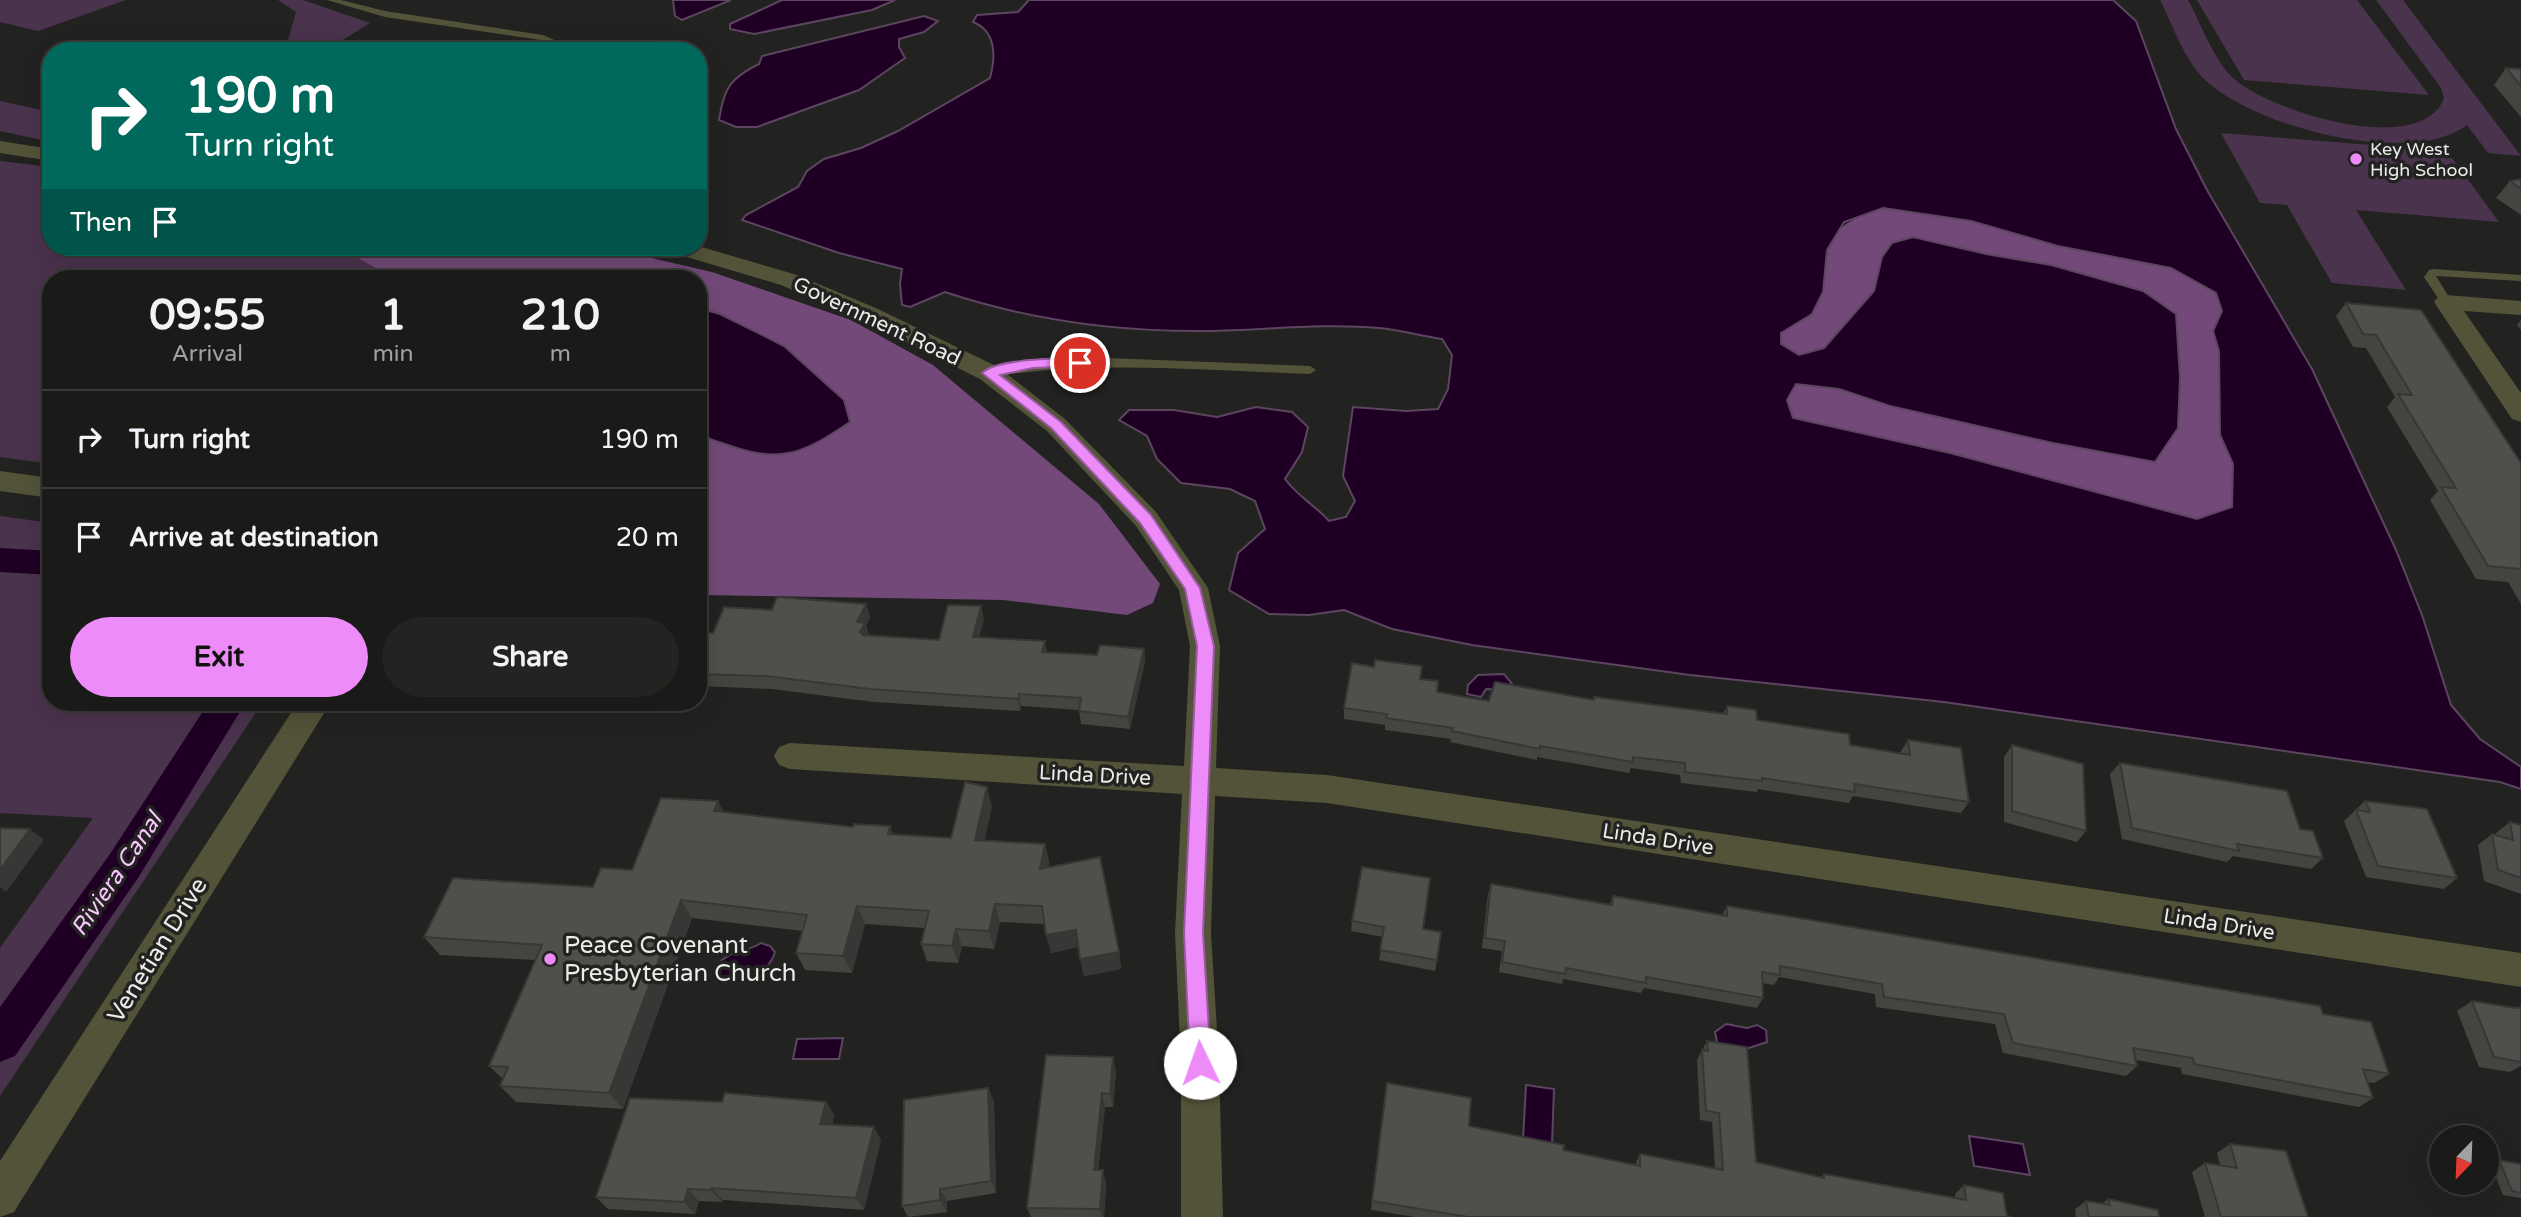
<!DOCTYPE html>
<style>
body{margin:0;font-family:"Varela Round",sans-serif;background:#232321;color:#f1f3f6;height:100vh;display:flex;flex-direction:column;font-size:26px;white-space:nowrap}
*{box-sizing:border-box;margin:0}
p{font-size:23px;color:#9fa1a2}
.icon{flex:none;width:38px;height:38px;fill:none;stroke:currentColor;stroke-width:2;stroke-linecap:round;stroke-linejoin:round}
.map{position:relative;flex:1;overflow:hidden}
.side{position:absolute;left:42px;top:270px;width:665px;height:441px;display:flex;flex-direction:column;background:#1a1a18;border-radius:28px;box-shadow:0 7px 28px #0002,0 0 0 2px #383837}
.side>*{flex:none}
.banner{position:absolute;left:42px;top:42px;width:665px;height:214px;border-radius:28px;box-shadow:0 7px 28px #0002,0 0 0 2px #383837;background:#00695c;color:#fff;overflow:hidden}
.needle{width:46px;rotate:203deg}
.controls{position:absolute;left:2429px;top:1125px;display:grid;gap:14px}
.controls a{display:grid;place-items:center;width:70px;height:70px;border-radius:50%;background:#1a1a18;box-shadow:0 7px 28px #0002,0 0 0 2px #383837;font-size:35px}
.pin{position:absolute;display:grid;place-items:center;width:60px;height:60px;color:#fff;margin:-30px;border:4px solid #fff;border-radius:50%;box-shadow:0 2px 7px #0007}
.me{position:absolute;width:77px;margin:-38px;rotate:357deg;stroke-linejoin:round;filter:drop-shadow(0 0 5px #0008)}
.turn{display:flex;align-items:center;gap:24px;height:147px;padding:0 28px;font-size:32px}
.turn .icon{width:91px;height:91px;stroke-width:2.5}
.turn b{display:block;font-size:49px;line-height:60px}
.then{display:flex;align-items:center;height:66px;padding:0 28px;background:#0003;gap:14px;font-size:26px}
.eta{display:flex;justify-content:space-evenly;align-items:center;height:119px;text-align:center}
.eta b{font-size:42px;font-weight:700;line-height:49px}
.primary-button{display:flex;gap:14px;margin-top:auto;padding:14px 28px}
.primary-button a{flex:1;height:80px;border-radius:42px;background:#ed8cf9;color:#111;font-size:28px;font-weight:700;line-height:80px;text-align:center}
.primary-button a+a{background:#232321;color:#f1f3f6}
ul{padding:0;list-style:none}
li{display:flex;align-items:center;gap:21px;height:98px;padding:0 28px;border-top:2px solid #383837}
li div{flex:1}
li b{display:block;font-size:26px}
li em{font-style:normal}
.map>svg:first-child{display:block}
.green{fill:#4a334d}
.forest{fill:#724978}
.water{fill:#1f0024;stroke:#5c465f;stroke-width:2;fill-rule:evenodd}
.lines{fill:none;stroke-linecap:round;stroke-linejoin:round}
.canal{fill:#1f0024;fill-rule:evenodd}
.lane{fill:#535339;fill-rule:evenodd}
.street{fill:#535339;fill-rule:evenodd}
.wall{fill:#444441}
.shaded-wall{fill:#373735}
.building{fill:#4f4f4c;stroke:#373735;stroke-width:2}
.route{fill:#ed8cf9;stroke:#9a5ba2;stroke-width:2}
.poi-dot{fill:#ed8cf9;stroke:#222220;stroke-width:2.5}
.labels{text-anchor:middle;stroke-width:7;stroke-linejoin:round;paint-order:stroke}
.far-poi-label{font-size:18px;fill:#ebebe9;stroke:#222220;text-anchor:start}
.street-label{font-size:21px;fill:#ebebe9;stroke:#222220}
.water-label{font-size:23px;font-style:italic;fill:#f9c6ff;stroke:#222220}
.near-poi-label{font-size:24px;fill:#ebebe9;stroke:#222220;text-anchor:start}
.near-street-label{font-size:24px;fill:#ebebe9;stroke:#222220}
</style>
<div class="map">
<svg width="2521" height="1217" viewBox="0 0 2521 1217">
<rect width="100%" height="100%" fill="#222220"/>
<path class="green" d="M0 0H126L38 31 0 22Z
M278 0H303L370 23 325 51H285L296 12Z
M2160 0H2188C2201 24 2212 55 2230 75 2263 110 2421 160 2444 98L2441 88 2376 0H2403L2521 156 2488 153 2467 125C2409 169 2254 126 2205 80 2184 60 2173 25 2160 0Z
M2197 0H2357L2429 95 2244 80Z
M0 101 51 112V142L0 131Z
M2221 133 2447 151 2499 222 2356 210 2406 290 2332 283 2287 205 2260 203Z
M0 161 51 167V247H351L347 252 393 278H51V464L0 457Z
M0 516 51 523V702H263L0 1096V948L93 818 0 813Z"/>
<path class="forest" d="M1883 207 1971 221 2058 246 2171 268 2217 293 2223 311 2213 331 2219 351 2220 435 2233 464 2232 507 2197 519 1950 453 1793 418 1787 400 1796 384 1839 389 1890 406 2053 443 2155 462 2180 377 2176 315 2143 291 2052 265 1986 254 1913 237 1892 243 1882 257 1874 291 1824 348 1799 355 1781 343V333L1823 292C1828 234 1828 228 1883 207Z
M351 247H604L712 272 851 320 933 365 1099 504 1160 584 1153 603 1127 615 1003 600 698 595V431L704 436 850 422 844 400 784 346 720 314 698 308V278H393L347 252Z"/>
<path class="water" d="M673 0H731L682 20 675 16Z
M782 0H895L872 10 754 34 730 29V24Z
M1029 0H2113L2136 21 2176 129 2207 190 2312 369 2396 550 2422 615 2451 705 2480 739 2521 767V789L2500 782 1944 702 1690 675 1472 645 1392 629 1344 610 1309 615 1269 614 1229 590 1238 553 1265 529 1255 501 1230 489 1181 483 1157 459 1147 436 1119 420 1129 410H1174L1217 417 1256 407 1292 412 1308 427 1302 452 1285 479C1298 497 1314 504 1329 521L1346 517 1355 501 1343 476 1353 407 1406 411 1438 409 1448 389 1452 355 1442 339C1421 336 1400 330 1379 328 1322 323 1265 330 1208 331 1120 332 1029 320 945 292L910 307 902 305 900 284 902 269 839 253 742 220 746 215 798 187 807 171 824 159 861 148 898 131 990 78C996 56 996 31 973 22L977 15 1018 12ZM1883 208 1971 221 2058 246 2171 268 2216 293 2222 311 2213 331 2219 351 2220 435 2233 464 2232 507 2197 519 1950 453 1793 418 1787 400 1796 384 1839 389 1890 406 2053 443 2155 462 2178 428 2180 377 2176 314 2143 291 2051 265 1986 254 1913 237 1892 243 1882 257 1874 291 1824 348 1799 355 1781 344V333L1812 314 1823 292 1827 250 1844 222Z
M924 16 938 21 924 32 899 39V47L905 58 859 90 757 127H736L719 120C724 88 730 78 759 64L762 56Z
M698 308 720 314 784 346 844 400 850 422C805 452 782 465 728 445 717 441 706 439 698 431Z
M1504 674 1512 684 1509 690 1486 689 1481 697 1467 694 1468 685 1478 675Z
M761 943 770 946 775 952C767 978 743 980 719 979L717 965C729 950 746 953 761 943Z
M1726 1024 1747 1028 1757 1025 1766 1030 1767 1042 1746 1049 1718 1047 1715 1032Z
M843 1038 839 1059H793L797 1039Z
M1526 1085 1554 1089 1552 1145 1523 1140Z
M1969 1136 2023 1144 2030 1175 1974 1166Z"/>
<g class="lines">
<path class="canal" d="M0 548 51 551V575L0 572Z
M209 702H246L138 878 15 1056 0 1062V1007L110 854Z"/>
<path class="lane" d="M327 0H341L385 11 543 35 579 51H566L541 40 385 17Z
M2433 269 2521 275V281L2436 276 2452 302 2446 305 2442 304 2424 277 2429 270Z
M1108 358 1310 366 1316 370 1310 374C1202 370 1096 360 989 377L983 373C999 360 1084 359 1108 358Z"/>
<path class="street" d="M0 141 51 149V161L0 153Z
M698 246 797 275 878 309 998 367 1065 419 1156 512 1208 588 1220 646 1216 768 1327 775 2521 953V987L1327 803 1215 796 1211 933 1219 1063 1223 1217H1181V1063L1175 933 1182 794 790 769 779 765 774 756 779 747 790 743 1184 766 1190 646 1179 590 1136 526 1047 431 980 379 860 319 781 285 670 252 666 247Z
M2446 295 2521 301V315L2464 311 2521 393V422L2512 419 2434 302 2438 297Z
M0 471 51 478V498L0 491Z
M298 702H331L14 1212 0 1217V1161Z"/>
</g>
<path class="wall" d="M2506 68 2521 69V117L2494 85Z
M2521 179V215L2496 198 2510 181Z
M2346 303 2521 463V604L2508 582 2476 579 2430 500 2438 491 2387 407 2395 397 2366 348 2353 347 2336 316Z
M2521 320V330L2517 325Z
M866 604 870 617 866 626 869 635 939 640 984 619 979 637 1047 652 1097 655 1144 649 1145 661 1130 729 1081 724 1079 710 1021 706 1020 711 874 702 771 689 698 686V632L713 633 772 610Z
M1420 679 1437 692 1489 701 1593 700 1594 697 1723 714 1727 706 1757 720 1850 745 1901 753V751L1908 740 1969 802 1961 813 1853 796 1849 803 1758 789 1757 792 1681 783 1680 775 1631 768 1629 773 1537 757V760L1450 742 1451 739 1385 730V725L1344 719V708Z
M2012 745 2086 831 2077 842 2004 822V757Z
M2120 763 2300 829 2323 858 2311 869 2233 856 2227 862 2122 839 2110 774Z
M2365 801 2457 878 2444 889 2366 877 2344 821Z
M992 806 984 840 1045 844 1049 862 1048 868 1119 952 1121 969 1084 976 1078 947 1051 953 1045 924 1000 922 994 949 962 946 958 963 927 961 921 944 925 928 865 924 852 973 805 970 796 953 803 931 692 918 623 1109 516 1102 500 1086 503 1079 489 1066 535 960 440 955 424 937 593 887 632 870 724 813 853 827 890 826 893 835 951 838Z
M2510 822 2521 825V894L2484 881 2478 845 2492 834 2497 835 2496 833Z
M1491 884 1610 904 1613 896 1722 915 1727 906 2323 1014 2389 1074 2374 1083 2368 1082 2373 1098 2359 1107 2182 1074 2181 1068 2136 1060 2137 1066 2126 1076 2003 1053 1995 1024 1876 1007 1875 994 1779 977 1774 985 1762 983 1763 998 1757 1008 1644 988 1641 993 1563 979 1562 984 1499 972 1502 951 1482 948 1488 894Z
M1352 921 1423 929 1437 960 1435 971 1379 960 1383 937 1351 931Z
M2472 1001 2515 1008 2521 1007V1066L2510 1072 2479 1067 2457 1011Z
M1707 1041 1756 1162 1821 1177 1824 1174 1955 1198V1194L1964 1185 2007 1216 2012 1217H1415L1371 1210 1385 1093 1469 1126 1563 1150 1635 1165 1640 1154 1715 1169 1712 1122 1700 1120 1697 1060Z
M1116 1071 1113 1107H1105L1098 1170 1106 1183 1104 1217H1031L1027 1208Z
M988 1088 994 1102 996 1193 947 1201V1212L908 1217 902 1206Z
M722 1102H826L834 1115 832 1125 881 1140 864 1210 723 1200 722 1202 699 1201 695 1214 608 1209 596 1197Z
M2230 1144 2308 1217H2205L2192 1172 2205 1163 2220 1165 2217 1153Z
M2499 1160 2521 1164V1198L2503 1195 2491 1165Z
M2108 1199 2159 1217H2076L2075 1209 2086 1201 2102 1204Z"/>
<path class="shaded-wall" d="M866 604 870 617 866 626 869 636 865 645 857 622Z
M981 606 984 619 976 649 973 637Z
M1045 641 1047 653 1042 652Z
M1144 649 1145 661 1130 729 1128 717Z
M1019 694 1021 706 1020 711 1018 699Z
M987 787 992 806 981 858 975 840Z
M718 801 728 820 714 811Z
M890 826 897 845 888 834Z
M30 829 44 840 6 892 0 887V870Z
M1045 844 1049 862 1045 887 1040 869Z
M681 900 692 918 623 1109 609 1093Z
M995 904 1000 922 994 949 989 931Z
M857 906 865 924 852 973 843 956Z
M956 929 962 946 958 963 952 946Z
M1076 930 1079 947 1051 953 1046 935Z
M1119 952 1121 969 1084 976 1080 959Z
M1113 1057 1116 1071 1113 1107 1110 1094Z
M988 1088 994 1102 996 1193 991 1181Z
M1102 1093 1105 1107 1097 1183 1094 1170Z
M826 1102 834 1115 829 1137 820 1124Z
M874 1127 881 1140 864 1210 856 1198Z
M1103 1170 1106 1183 1104 1217H1102L1100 1209Z
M712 1188 723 1200 722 1202 711 1190Z
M688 1189 699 1201 695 1214 684 1202Z
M940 1189 947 1201V1212L940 1200Z"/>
<path class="building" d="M2506 68 2521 69V86Z
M2521 179V189L2510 181Z
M2346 303 2421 310 2521 463V569L2488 566 2441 487 2456 488 2398 394 2412 395 2376 335 2363 334Z
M777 597 866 604 857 622 865 623 860 632 863 635 939 640 948 605 981 606 973 637 1045 641 1042 652 1097 655 1100 645 1144 649 1128 717 1079 711 1081 698 1019 694 1018 699 870 689 766 676 698 674V632L713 633 724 607 772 610Z
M1375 660 1422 666 1420 679 1438 681 1437 692 1489 701 1495 682 1594 700V697L1727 714V706L1756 710 1757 720 1849 734 1850 745 1910 755 1908 740 1961 748 1969 802 1854 784 1855 792 1762 778V781L1685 772V763L1633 757V762L1540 746V749L1452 731 1453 728 1386 718 1387 714 1344 708 1352 663 1374 667Z
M2012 745 2083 764 2086 831 2012 811Z
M2120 763 2287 791 2300 829 2313 831 2323 858 2237 844 2239 851 2132 828Z
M965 782 987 787 975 840 1045 844 1040 869 1100 857 1119 952 1080 959 1076 930 1046 935 1042 906 995 904 989 931 956 929 952 946 921 944 929 911 857 906 843 956 796 953 807 915 681 900 609 1093 500 1086 508 1067 489 1066 542 945 424 937 453 878 593 887 601 868 632 870 661 798 718 801 714 811 853 827 854 824 890 826 888 834 951 838Z
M2365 801 2427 809 2457 878 2378 866 2356 810 2370 812Z
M2510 822 2521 825V878L2498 870 2492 834 2513 840Z
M0 828 30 829 0 870Z
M1362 867 1430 878 1423 929 1441 932 1437 960 1380 950 1384 927 1352 921Z
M1491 884 1612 905 1613 896 1727 916V906L2320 1006 2323 1014 2371 1022 2389 1074 2363 1069 2373 1098 2194 1064 2193 1058 2133 1048 2137 1066 2013 1043 2004 1014 1884 997 1882 984 1780 966V975L1762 972 1763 998 1646 977V983L1566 968 1565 974 1502 962 1505 941 1485 938Z
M2472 1001 2515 1008 2521 1007V1062L2494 1057Z
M1707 1041 1747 1047 1756 1162 1824 1178V1174L1966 1200 1964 1185 2003 1193 2007 1216 2012 1217H1468L1372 1201 1387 1083 1471 1098 1469 1126 1564 1145 1563 1150 1640 1166V1154L1723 1170 1719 1113 1706 1111 1702 1050 1708 1051Z
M1046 1055 1113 1057 1110 1094 1102 1093 1094 1170H1103L1100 1209 1027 1208Z
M988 1088 991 1181 940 1189V1200L902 1206 904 1100Z
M725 1093 826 1102 820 1124 874 1127 856 1198 712 1188 711 1190 688 1189 684 1202 596 1197 630 1098 722 1102Z
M2230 1144 2286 1151 2308 1217H2221L2205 1163 2237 1168Z
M2499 1160 2521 1164V1193L2512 1191Z
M2108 1199 2158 1210 2159 1217H2089L2086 1201 2110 1205Z"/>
<path class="route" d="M1080 358 1084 360V366L1033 368 1000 375 1061 422 1151 515 1200 588 1214 646 1203 933 1211 1063 1208 1070 1200 1073 1193 1070 1190 1063 1184 933 1197 646 1185 589 1140 523 1051 428 982 373C998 358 1057 359 1080 358Z"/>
<g class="poi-dot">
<circle cx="2356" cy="159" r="7"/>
<circle cx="550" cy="959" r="7"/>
</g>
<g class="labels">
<g class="far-poi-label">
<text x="2370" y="155">Key West<tspan x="2370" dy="21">High School</tspan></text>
</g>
<g class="street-label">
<text transform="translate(877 321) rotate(25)" y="7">Government Road</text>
<text transform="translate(1095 775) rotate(3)" y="7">Linda Drive</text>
<text transform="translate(1658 839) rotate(9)" y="7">Linda Drive</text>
<text transform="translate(2219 924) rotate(9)" y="7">Linda Drive</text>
</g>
<g class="water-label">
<text transform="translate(116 874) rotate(-56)" y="8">Riviera Canal</text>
</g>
<g class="near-poi-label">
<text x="564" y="953">Peace Covenant<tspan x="564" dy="28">Presbyterian Church</tspan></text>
</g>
<g class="near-street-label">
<text transform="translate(157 950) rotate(-58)" y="8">Venetian Drive</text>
</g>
</g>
</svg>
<div class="controls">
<a><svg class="needle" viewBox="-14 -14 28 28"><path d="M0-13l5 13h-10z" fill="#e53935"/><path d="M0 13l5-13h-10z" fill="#9fa1a2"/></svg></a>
</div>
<div class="pin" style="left:1080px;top:363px;background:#d93025"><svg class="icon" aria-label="arrive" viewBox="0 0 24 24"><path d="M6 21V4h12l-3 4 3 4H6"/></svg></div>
<svg class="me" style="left:1200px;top:1063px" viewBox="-20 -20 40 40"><circle r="19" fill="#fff"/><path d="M0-13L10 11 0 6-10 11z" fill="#ed8cf9"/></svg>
<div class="banner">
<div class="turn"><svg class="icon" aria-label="right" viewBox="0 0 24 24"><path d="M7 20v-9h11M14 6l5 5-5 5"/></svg><div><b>190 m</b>Turn right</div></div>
<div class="then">Then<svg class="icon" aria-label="arrive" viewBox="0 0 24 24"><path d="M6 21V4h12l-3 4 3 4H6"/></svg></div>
</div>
<section class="side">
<div class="eta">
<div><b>09:55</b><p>Arrival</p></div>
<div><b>1</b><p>min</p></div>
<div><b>210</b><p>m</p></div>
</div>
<ul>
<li><svg class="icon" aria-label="right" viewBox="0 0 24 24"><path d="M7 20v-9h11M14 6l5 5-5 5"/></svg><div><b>Turn right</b></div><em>190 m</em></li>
<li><svg class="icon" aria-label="arrive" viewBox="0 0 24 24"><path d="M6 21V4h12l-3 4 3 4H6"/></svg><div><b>Arrive at destination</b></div><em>20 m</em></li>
</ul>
<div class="primary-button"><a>Exit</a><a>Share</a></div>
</section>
</div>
